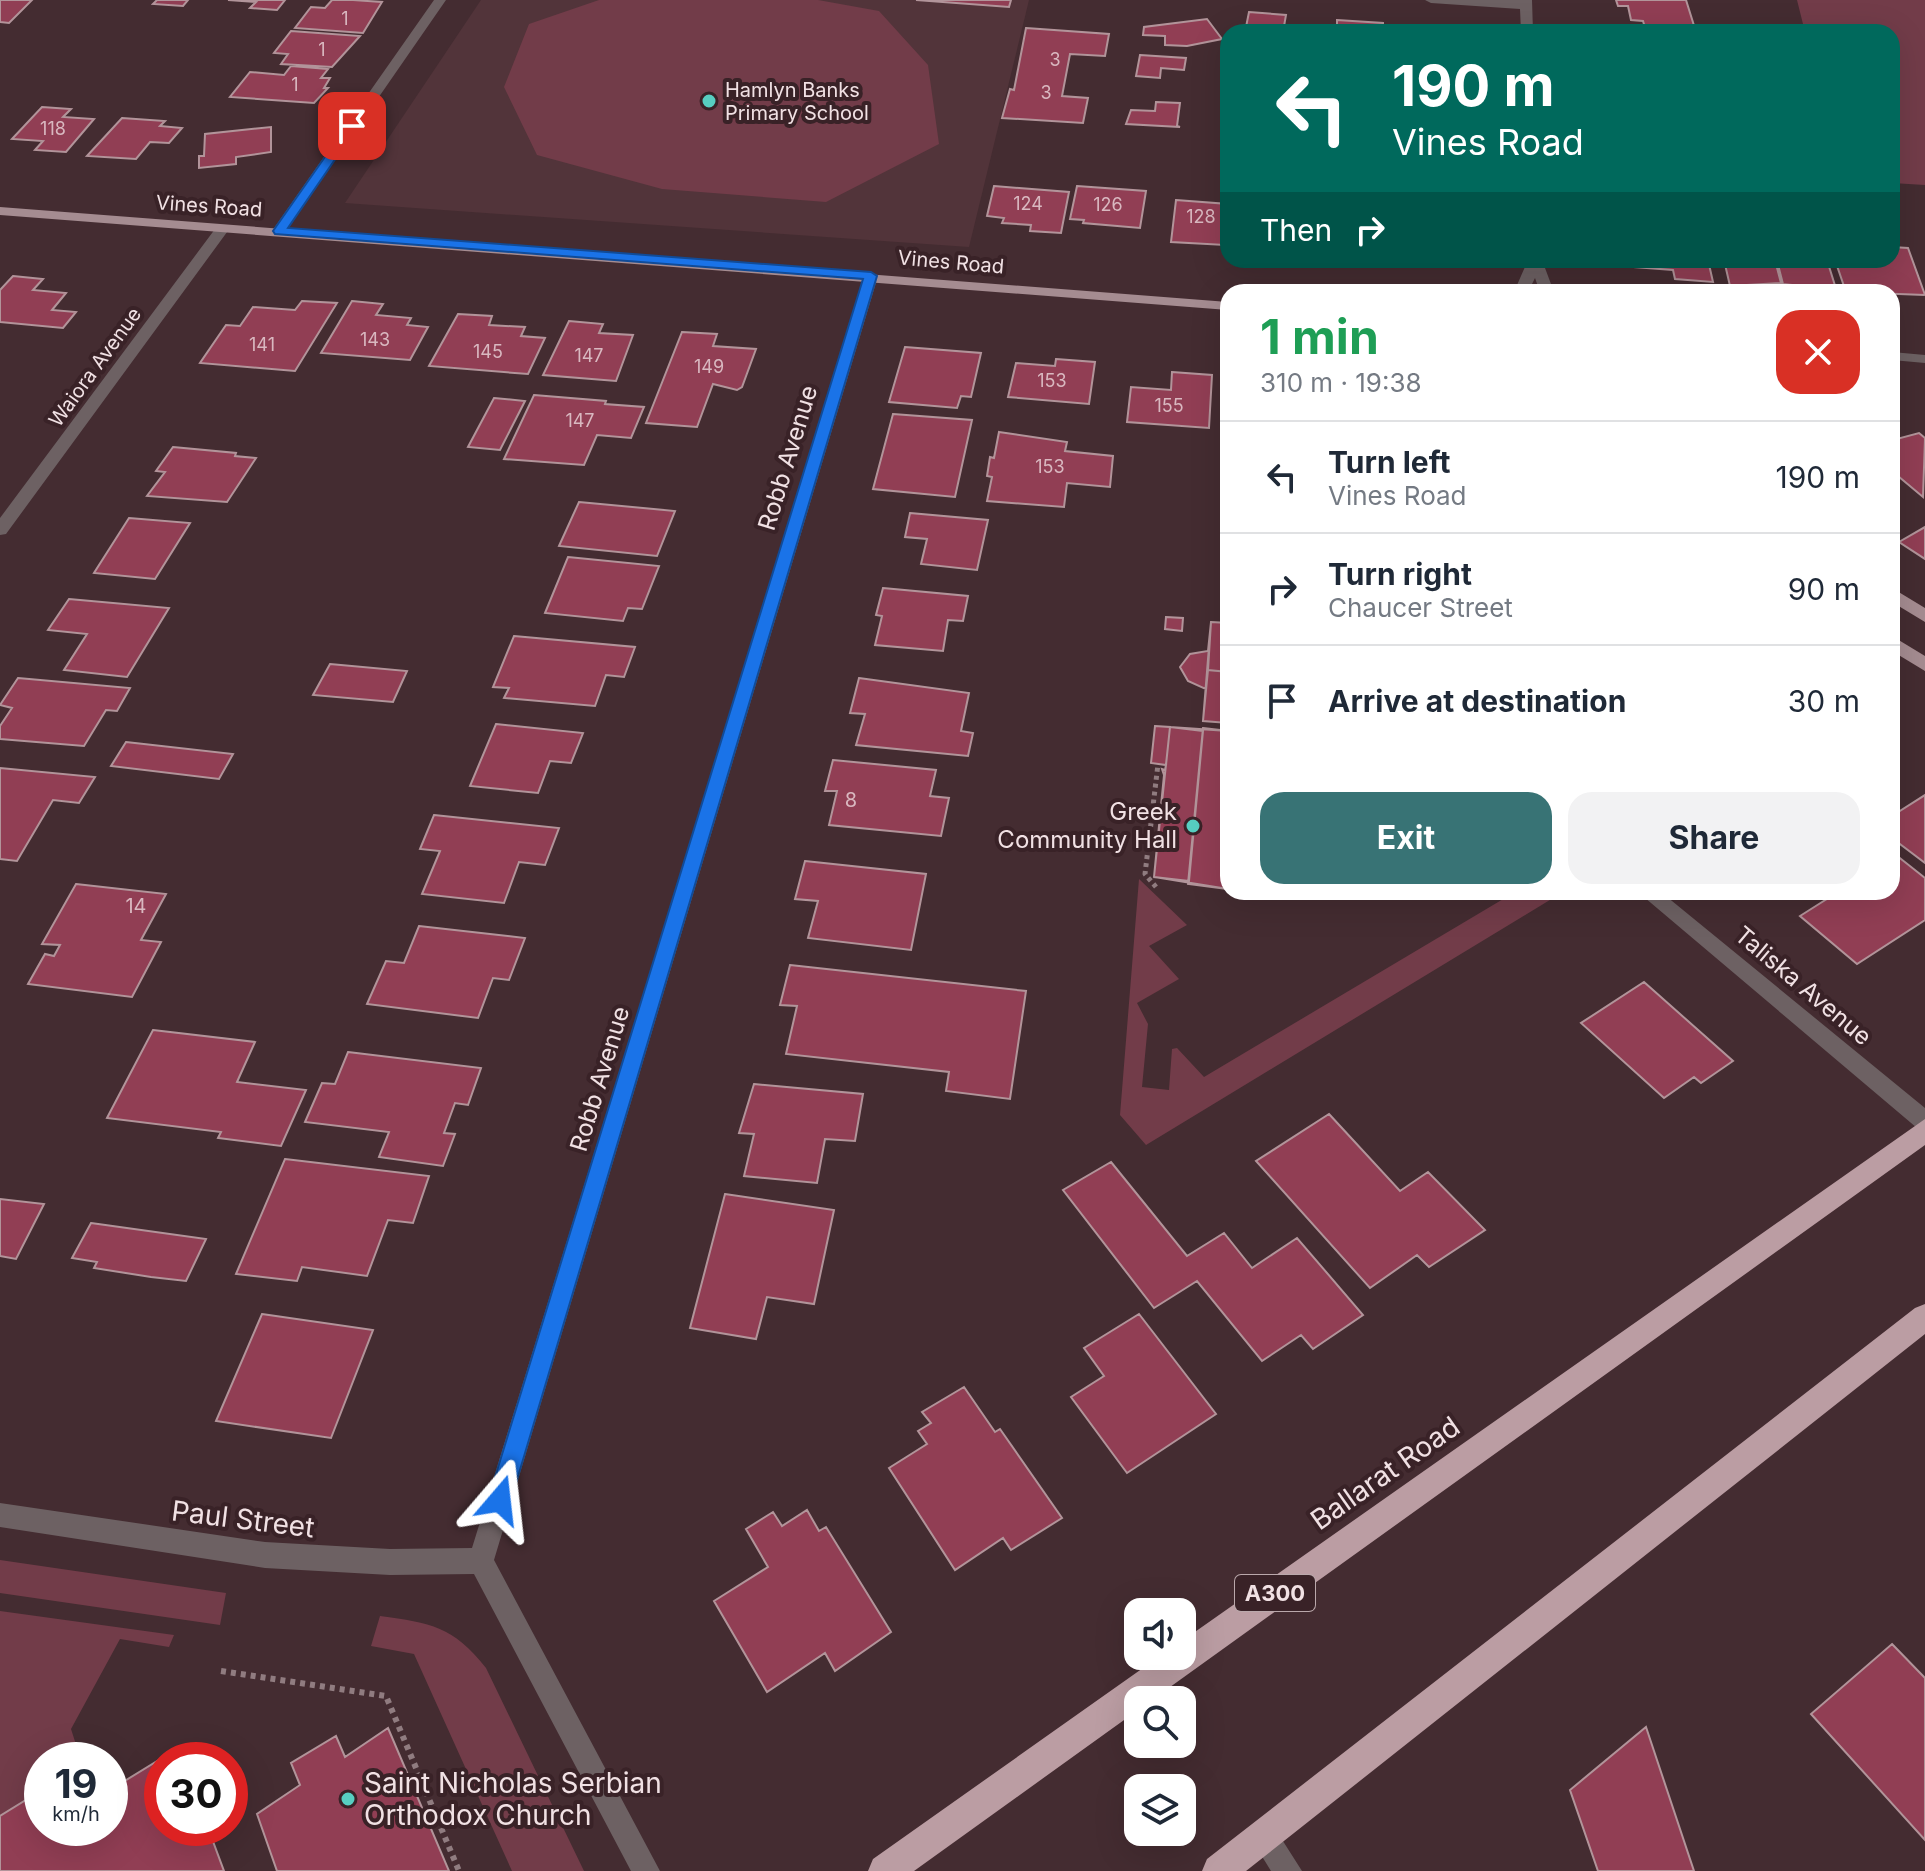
<!DOCTYPE html>
<meta charset="utf-8">
<style>
body{margin:0;font-family:Inter,sans-serif;background:#f2f2f3;color:#1f2937;height:100vh;display:flex;flex-direction:column;font-size:30px;white-space:nowrap}
*{box-sizing:border-box;margin:0}
p{font-size:26px;color:#747a83}
.icon{flex:none;width:44px;height:44px;fill:none;stroke:currentColor;stroke-width:2;stroke-linecap:round;stroke-linejoin:round}
.map{position:relative;flex:1;overflow:hidden}
.side{position:absolute;left:1220px;top:284px;width:680px;height:616px;display:flex;flex-direction:column;background:#fff;border-radius:24px;box-shadow:0 8px 32px #0002}
.side>*{flex:none}
.hud{position:absolute;left:1220px;top:24px;width:680px;height:244px;border-radius:24px;box-shadow:0 8px 32px #0002;background:#00695c;color:#fff;overflow:hidden}
.buttons{position:absolute;left:1124px;top:1598px;display:grid;gap:16px}
.buttons a{display:grid;place-items:center;width:72px;height:72px;border-radius:16px;background:#fff;box-shadow:0 8px 32px #0002;font-size:40px}
.speed{position:absolute;left:24px;top:1742px;display:flex;gap:16px;font-size:40px;font-weight:700;text-align:center}
.speed>*{display:grid;place-content:center;width:104px;height:104px;border-radius:50%;background:#fff;box-shadow:0 8px 32px #0002;line-height:1}
.speed small{font-size:20px;font-weight:400}
.speed .limit{border:12px solid #d22;background:#fff;color:#111}
.pin{position:absolute;display:grid;place-items:center;width:68px;height:68px;color:#fff;margin:-34px;border-radius:16px;box-shadow:0 4px 12px #0006}
.me{position:absolute;width:88px;margin:-44px;rotate:17deg;stroke-linejoin:round;filter:drop-shadow(0 0 6px #0008)}
.turn{display:flex;align-items:center;gap:28px;height:168px;padding:0 40px;font-size:36px}
.turn .icon{width:104px;height:104px;stroke-width:2.5}
.turn b{display:block;font-size:56px;line-height:68px}
.then{display:flex;align-items:center;height:76px;padding:0 40px;background:#0003;gap:16px;font-size:30px}
.round{display:grid;place-items:center;flex:none;width:84px;height:84px;border-radius:24px;background:#f2f2f3}
.head{display:flex;align-items:center;justify-content:space-between;height:136px;padding:0 40px}
h1{font-size:48px;font-weight:700;line-height:60px;color:#1e9e55}
.primary-button{display:flex;gap:16px;margin-top:auto;padding:16px 40px}
.primary-button a{flex:1;height:92px;border-radius:24px;background:#387375;color:#fff;font-size:32px;font-weight:700;line-height:92px;text-align:center}
.primary-button a+a{background:#f2f2f3;color:#1f2937}
ul{padding:0;list-style:none}
li{display:flex;align-items:center;gap:24px;height:112px;padding:0 40px;border-top:2px solid #e0e1e3}
li div{flex:1}
li b{display:block;font-size:30px}
li em{font-style:normal}
.map>svg:first-child{display:block}
.built{fill:#52343a}
.green{fill:#723c49}
.building{fill:#913e54;stroke:#b2949a;stroke-width:2}
.lines{fill:none;stroke-linecap:round;stroke-linejoin:round}
.path-far1{stroke:#907c80;stroke-width:5;stroke-dasharray:4 4;stroke-linecap:butt}
.path{stroke:#907c80;stroke-width:6;stroke-dasharray:5 5;stroke-linecap:butt}
.minor{fill:#6d6163;fill-rule:evenodd}
.major{fill:#a58c91;fill-rule:evenodd}
.highway{fill:#bb9da3;fill-rule:evenodd}
.route{fill:#1a73e8;stroke:#114b97;stroke-width:2}
.poi-dot{fill:#57cec1;stroke:#392227;stroke-width:3}
.labels{text-anchor:middle;stroke-width:8;stroke-linejoin:round;paint-order:stroke}
.far-number-label{font-size:18px;fill:#d9b8c0}
.far-poi-label{font-size:20px;fill:#f1e1e4;stroke:#392227;text-anchor:start}
.far-street-label{font-size:20px;fill:#f1e1e4;stroke:#392227}
.number-label{font-size:20px;fill:#d9b8c0}
.shield{fill:#392227;stroke:#baa8ab;stroke-width:2}
.shield-label{font-size:22px;font-weight:bold;fill:#f1e1e4}
.street-label{font-size:24px;fill:#f1e1e4;stroke:#392227}
.poi-label{font-size:24px;fill:#f1e1e4;stroke:#392227;text-anchor:end}
.near-street-label{font-size:28px;fill:#f1e1e4;stroke:#392227}
.near-poi-label{font-size:28px;fill:#f1e1e4;stroke:#392227;text-anchor:start}
</style>
<div class="map">
<svg width="1925" height="1871" viewBox="0 0 1925 1871">
<rect width="100%" height="100%" fill="#442c31"/>
<path class="built" d="M481 0H1029L969 247 345 203Z"/>
<path class="green" d="M599 0H818L879 11 928 65 939 144 826 202 662 189 537 155 504 87 529 24Z
M1797 0H1925V185L1892 183V32H1805Z
M1139 879 1187 925 1149 946 1179 979 1137 1003 1148 1024 1142 1087 1169 1090 1172 1049 1177 1048 1204 1077 1515 892H1563L1146 1145 1120 1115Z
M0 1560 226 1593 220 1625 0 1593Z
M0 1611 174 1635 169 1647 120 1639 71 1729 81 1760H42V1790L0 1816Z
M380 1616C431 1623 453 1626 486 1668L584 1871H512L414 1654 371 1646Z"/>
<path class="building" d="M0 0H32L9 23 0 22Z
M157 0H188L183 6 153 4Z
M228 0H285L277 10 250 8 256 2Z
M332 0H353L382 2 363 33 295 28 311 7 325 8Z
M916 0H1011L1009 7Z
M1616 0H1686L1696 32 1646 31 1643 21 1631 20 1628 6H1618Z
M1249 12 1286 15 1283 32H1245Z
M1207 19 1222 39 1187 46 1165 45V36L1143 35 1144 27Z
M1337 20 1383 23V26L1412 28V32H1337Z
M1026 28 1109 34 1105 56 1070 54 1062 96 1088 98 1083 123 1002 118 1010 89 1014 90Z
M291 31 360 36 332 67 281 64 288 54 274 53Z
M1140 55 1186 58 1184 70 1161 68 1160 78 1136 76Z
M291 66 328 69 321 78H330L324 88H328L314 103 230 97 250 72 284 75Z
M1156 102 1180 103 1177 126 1180 127 1126 124 1131 110 1155 111Z
M42 107 71 109 63 117 94 119 66 152 35 150 43 141 12 139Z
M122 118 165 121 160 126 182 128 169 143 150 142 136 159 87 156Z
M271 127V152L236 157V164L199 168V156H204L205 134Z
M994 186 1069 192 1061 233 1030 231 1031 225 1002 223 1004 218 987 216Z
M1077 186 1146 191 1140 228 1083 223 1084 220 1070 219Z
M1176 200 1228 204 1225 245 1171 242Z
M1892 247 1908 248 1925 295 1846 292 1835 260H1892Z
M1633 260H1708L1713 282 1675 279 1673 270 1634 267Z
M1724 260H1775L1781 283 1730 286Z
M1787 260H1827L1837 292 1812 291 1810 287 1783 284 1777 261Z
M13 276 43 279 33 290 66 293 52 310 76 312 63 328 0 322V290Z
M302 301 337 303 295 371 200 363 226 325 240 326 253 307 295 310Z
M352 301 383 304 376 315 411 318 407 325 428 327 410 360 321 353Z
M458 314 492 316 489 325 525 327 521 336 545 338 528 374 429 366Z
M569 321 603 324 599 333 633 335 616 381 543 375Z
M682 332 717 334 713 346 756 349 742 387 737 390 713 384 697 427 646 423Z
M905 347 981 353 971 397 961 396 957 408 889 402Z
M1056 359 1095 362 1089 404 1008 397 1016 363 1055 366Z
M1172 372 1212 375 1209 428 1127 422 1131 387 1171 390Z
M534 395 606 401 605 404 644 407 631 438 597 435 584 465 504 459Z
M494 398 525 401 500 450 468 447Z
M893 414 972 420 955 497 873 489Z
M999 432 1067 442 1065 451 1113 456 1110 487 1067 483 1064 507 987 501 992 477 987 476 990 457 994 458Z
M1919 433 1925 438 1923 497 1892 471V435L1897 439Z
M173 447 236 453 235 456 256 458 227 502 147 496 165 472 156 471Z
M579 502 675 511 657 556 559 546Z
M910 513 988 520 977 570 921 564 927 539 905 537Z
M129 518 190 523 155 579 94 573Z
M1925 527V559L1899 542Z
M568 557 659 566 642 609 628 608 623 621 545 613Z
M883 588 968 596 963 621 948 620 943 651 875 645 882 616 876 615Z
M69 599 169 608 127 677 64 670 87 634 48 630Z
M1166 617 1183 618 1182 631 1165 629Z
M1211 622 1228 623V723L1203 721 1206 689 1188 681 1180 667 1190 654 1208 651Z
M1211 622 1228 623V723L1203 721Z
M1211 622 1228 623V672L1208 670Z
M514 636 635 647 624 677 606 675 595 706 504 698 509 688 493 687Z
M330 664 407 671 393 702 313 695Z
M1208 670 1228 672V723L1203 721Z
M18 678 130 688 117 711 106 710 84 746 0 739V726L12 708 0 705Z
M859 678 969 693 961 731 973 733 968 756 856 745 865 714 850 713Z
M496 724 583 733 571 763 550 761 538 793 470 786Z
M1155 726 1228 731V889L1154 877 1164 775 1162 769 1165 770 1166 765 1151 763Z
M1155 726 1170 727 1166 765 1151 763Z
M1170 727 1203 731 1189 881 1154 877Z
M1203 728 1228 731V889L1188 884Z
M126 742 233 754 219 779 111 766Z
M833 760 936 770 930 796 949 798 941 836 829 825 837 791H825Z
M0 768 95 777 79 803 53 800 17 861 0 859Z
M1925 795V863L1892 838V816Z
M434 815 559 828 545 865 519 862 504 903 422 894 440 851 420 849Z
M1896 855 1925 878V920L1857 964 1800 916 1838 892H1892V858Z
M805 861 926 874 911 950 808 938 818 901 795 899Z
M76 884 166 894 141 940 161 942 132 997 28 984 45 954 54 956 60 945 42 944Z
M419 926 525 938 509 980 493 978 478 1018 367 1004 386 961 404 963Z
M790 965 1026 991 1010 1099 946 1091 949 1072 786 1054 797 1006 780 1005Z
M1644 982 1733 1061 1701 1083 1694 1077 1664 1098 1581 1023Z
M153 1030 255 1042 237 1082 306 1090 281 1146 218 1138 221 1132 107 1118Z
M348 1052 481 1068 468 1105 455 1103 444 1133 455 1134 443 1166 379 1157 389 1132 305 1122 322 1083 335 1084Z
M754 1084 863 1094 855 1141 825 1139 817 1183 744 1176 754 1134 739 1133Z
M1329 1114 1400 1191 1428 1172 1485 1230 1429 1267 1417 1255 1370 1288 1256 1161Z
M285 1159 429 1176 413 1223 388 1220 367 1276 302 1267 297 1281 236 1274Z
M1111 1162 1187 1256 1224 1233 1252 1268 1297 1238 1363 1315 1313 1349 1301 1335 1262 1361 1197 1281 1154 1308 1063 1190Z
M725 1194 834 1210 814 1304 767 1297 756 1339 690 1328Z
M0 1199 44 1204 16 1259 0 1256Z
M91 1223 206 1239 186 1281 151 1277 94 1268 97 1262 72 1258Z
M262 1314 373 1330 331 1438 216 1421Z
M1139 1314 1216 1414 1127 1473 1071 1397 1104 1376 1084 1348Z
M964 1387 995 1432 1000 1429 1062 1518 1011 1550 1003 1538 955 1570 889 1468 927 1444 918 1431 931 1423 922 1412Z
M807 1510 819 1531 826 1527 891 1632 835 1671 825 1653 767 1692 714 1601 768 1567 746 1529 773 1512 782 1526Z
M1892 1644 1925 1678V1840L1811 1714Z
M1646 1727 1694 1871H1598L1570 1790Z
M388 1728 449 1871H277L257 1814 300 1785 291 1763 336 1736 345 1757Z
M180 1747 184 1760H162V1828H208L224 1871H0V1816L42 1790V1828H110V1790Z"/>
<g class="lines">
<path class="path-far1" d="M1156 887 1145 874 1158 764"/>
<path class="path" d="M221 1671 386 1696 459 1871"/>
<path class="minor" d="M434 0H446L284 234H274L272 231Z
M1425 0H1532L1533 32H1521L1520 9 1431 3Z
M218 225 230 228 6 534 0 535V518Z
M1528 260H1542L1554 292H1540L1535 278 1528 292H1514Z
M866 273 878 276 494 1560 660 1871H631L474 1574 390 1575 265 1568 0 1527V1503L265 1542 390 1549 472 1548Z
M1892 352 1925 355V363L1892 360Z
M1638 892H1661L1925 1108V1130L1917 1128Z
M1264 1823 1274 1827 1302 1871H1271L1250 1837 1254 1827Z"/>
<path class="major" d="M0 207 1228 302V310L0 215Z
M1892 588 1925 608V622L1892 602Z
M1892 636 1925 656V671L1892 651Z"/>
<path class="highway" d="M1925 1119V1145L1152 1700H1138V1710L914 1871H868L873 1859 1160 1656H1182V1641Z
M1925 1304V1334L1246 1871H1202L1207 1859 1915 1308Z"/>
</g>
<path class="route" d="M348 124 358 126 288 228 871 272 877 276 511 1500 508 1508 500 1511 492 1508 488 1500 863 279 275 234 273 231Z"/>
<g class="poi-dot">
<circle cx="709" cy="101" r="8"/>
<circle cx="1193" cy="826" r="8"/>
<circle cx="348" cy="1799" r="8"/>
</g>
<g class="labels">
<g class="far-number-label">
<text x="345" y="25">1</text>
<text x="322" y="56">1</text>
<text x="1055" y="66">3</text>
<text x="295" y="91">1</text>
<text x="1046" y="99">3</text>
<text x="53" y="135">118</text>
<text x="1028" y="210">124</text>
<text x="1108" y="211">126</text>
<text x="1201" y="223">128</text>
<text x="375" y="346">143</text>
<text x="262" y="351">141</text>
<text x="488" y="358">145</text>
<text x="589" y="362">147</text>
<text x="709" y="373">149</text>
<text x="1052" y="387">153</text>
<text x="1169" y="412">155</text>
<text x="580" y="427">147</text>
<text x="1050" y="473">153</text>
</g>
<g class="far-poi-label">
<text x="725" y="97">Hamlyn Banks<tspan x="725" dy="23">Primary School</tspan></text>
</g>
<g class="far-street-label">
<text transform="translate(209 206) rotate(4)" y="7">Vines Road</text>
<text transform="translate(951 262) rotate(5)" y="7">Vines Road</text>
<text transform="translate(95 367) rotate(-54)" y="7">Waiora Avenue</text>
</g>
<g class="number-label">
<text x="851" y="807">8</text>
<text x="136" y="913">14</text>
</g>
<rect class="shield" x="1235" y="1575" width="80" height="36" rx="6"/>
<g class="shield-label">
<text x="1275" y="1601">A300</text>
</g>
<g class="street-label">
<text transform="translate(788 458) rotate(-73)" y="8">Robb Avenue</text>
<text transform="translate(1803 986) rotate(40)" y="8">Taliska Avenue</text>
<text transform="translate(600 1079) rotate(-73)" y="8">Robb Avenue</text>
</g>
<g class="poi-label">
<text x="1177" y="820">Greek<tspan x="1177" dy="28">Community Hall</tspan></text>
</g>
<g class="near-street-label">
<text transform="translate(1385 1473) rotate(-35)" y="10">Ballarat Road</text>
<text transform="translate(243 1519) rotate(7)" y="10">Paul Street</text>
</g>
<g class="near-poi-label">
<text x="364" y="1793">Saint Nicholas Serbian<tspan x="364" dy="32">Orthodox Church</tspan></text>
</g>
</g>
</svg>
<div class="buttons">
<a><svg class="icon" aria-label="sound" viewBox="0 0 24 24"><path d="M4 9h4l5-4v14l-5-4H4zM17 9q2 3 0 6"/></svg></a>
<a><svg class="icon" aria-label="search" viewBox="0 0 24 24"><circle cx="10" cy="10" r="6"/><path d="M15 15l6 6"/></svg></a>
<a><svg class="icon" aria-label="layers" viewBox="0 0 24 24"><path d="M12 4l9 5-9 5-9-5zM3 14l9 5 9-5"/></svg></a>
</div>
<div class="speed"><div>19<small>km/h</small></div><div class="limit">30</div></div>
<div class="pin" style="left:352px;top:126px;background:#d93025"><svg class="icon" aria-label="arrive" viewBox="0 0 24 24"><path d="M6 21V4h12l-3 4 3 4H6"/></svg></div>
<svg class="me" style="left:500px;top:1500px" viewBox="-20 -20 40 40"><path d="M0-17L14 15 0 8-14 15z" fill="#1a73e8" stroke="#fff" stroke-width="4"/></svg>
<div class="hud">
<div class="turn"><svg class="icon" aria-label="left" viewBox="0 0 24 24"><path d="M17 20v-9H6M10 6l-5 5 5 5"/></svg><div><b>190 m</b>Vines Road</div></div>
<div class="then">Then<svg class="icon" aria-label="right" viewBox="0 0 24 24"><path d="M7 20v-9h11M14 6l5 5-5 5"/></svg></div>
</div>
<section class="side">
<div class="head"><div><h1>1 min</h1><p>310 m · 19:38</p></div><a class="round" style="background:#d93025;color:#fff"><svg class="icon" aria-label="close" viewBox="0 0 24 24"><path d="M6 6l12 12M18 6L6 18"/></svg></a></div>
<ul>
<li><svg class="icon" aria-label="left" viewBox="0 0 24 24"><path d="M17 20v-9H6M10 6l-5 5 5 5"/></svg><div><b>Turn left</b><p>Vines Road</p></div><em>190 m</em></li>
<li><svg class="icon" aria-label="right" viewBox="0 0 24 24"><path d="M7 20v-9h11M14 6l5 5-5 5"/></svg><div><b>Turn right</b><p>Chaucer Street</p></div><em>90 m</em></li>
<li><svg class="icon" aria-label="arrive" viewBox="0 0 24 24"><path d="M6 21V4h12l-3 4 3 4H6"/></svg><div><b>Arrive at destination</b></div><em>30 m</em></li>
</ul>
<div class="primary-button"><a>Exit</a><a>Share</a></div>
</section>
</div>
